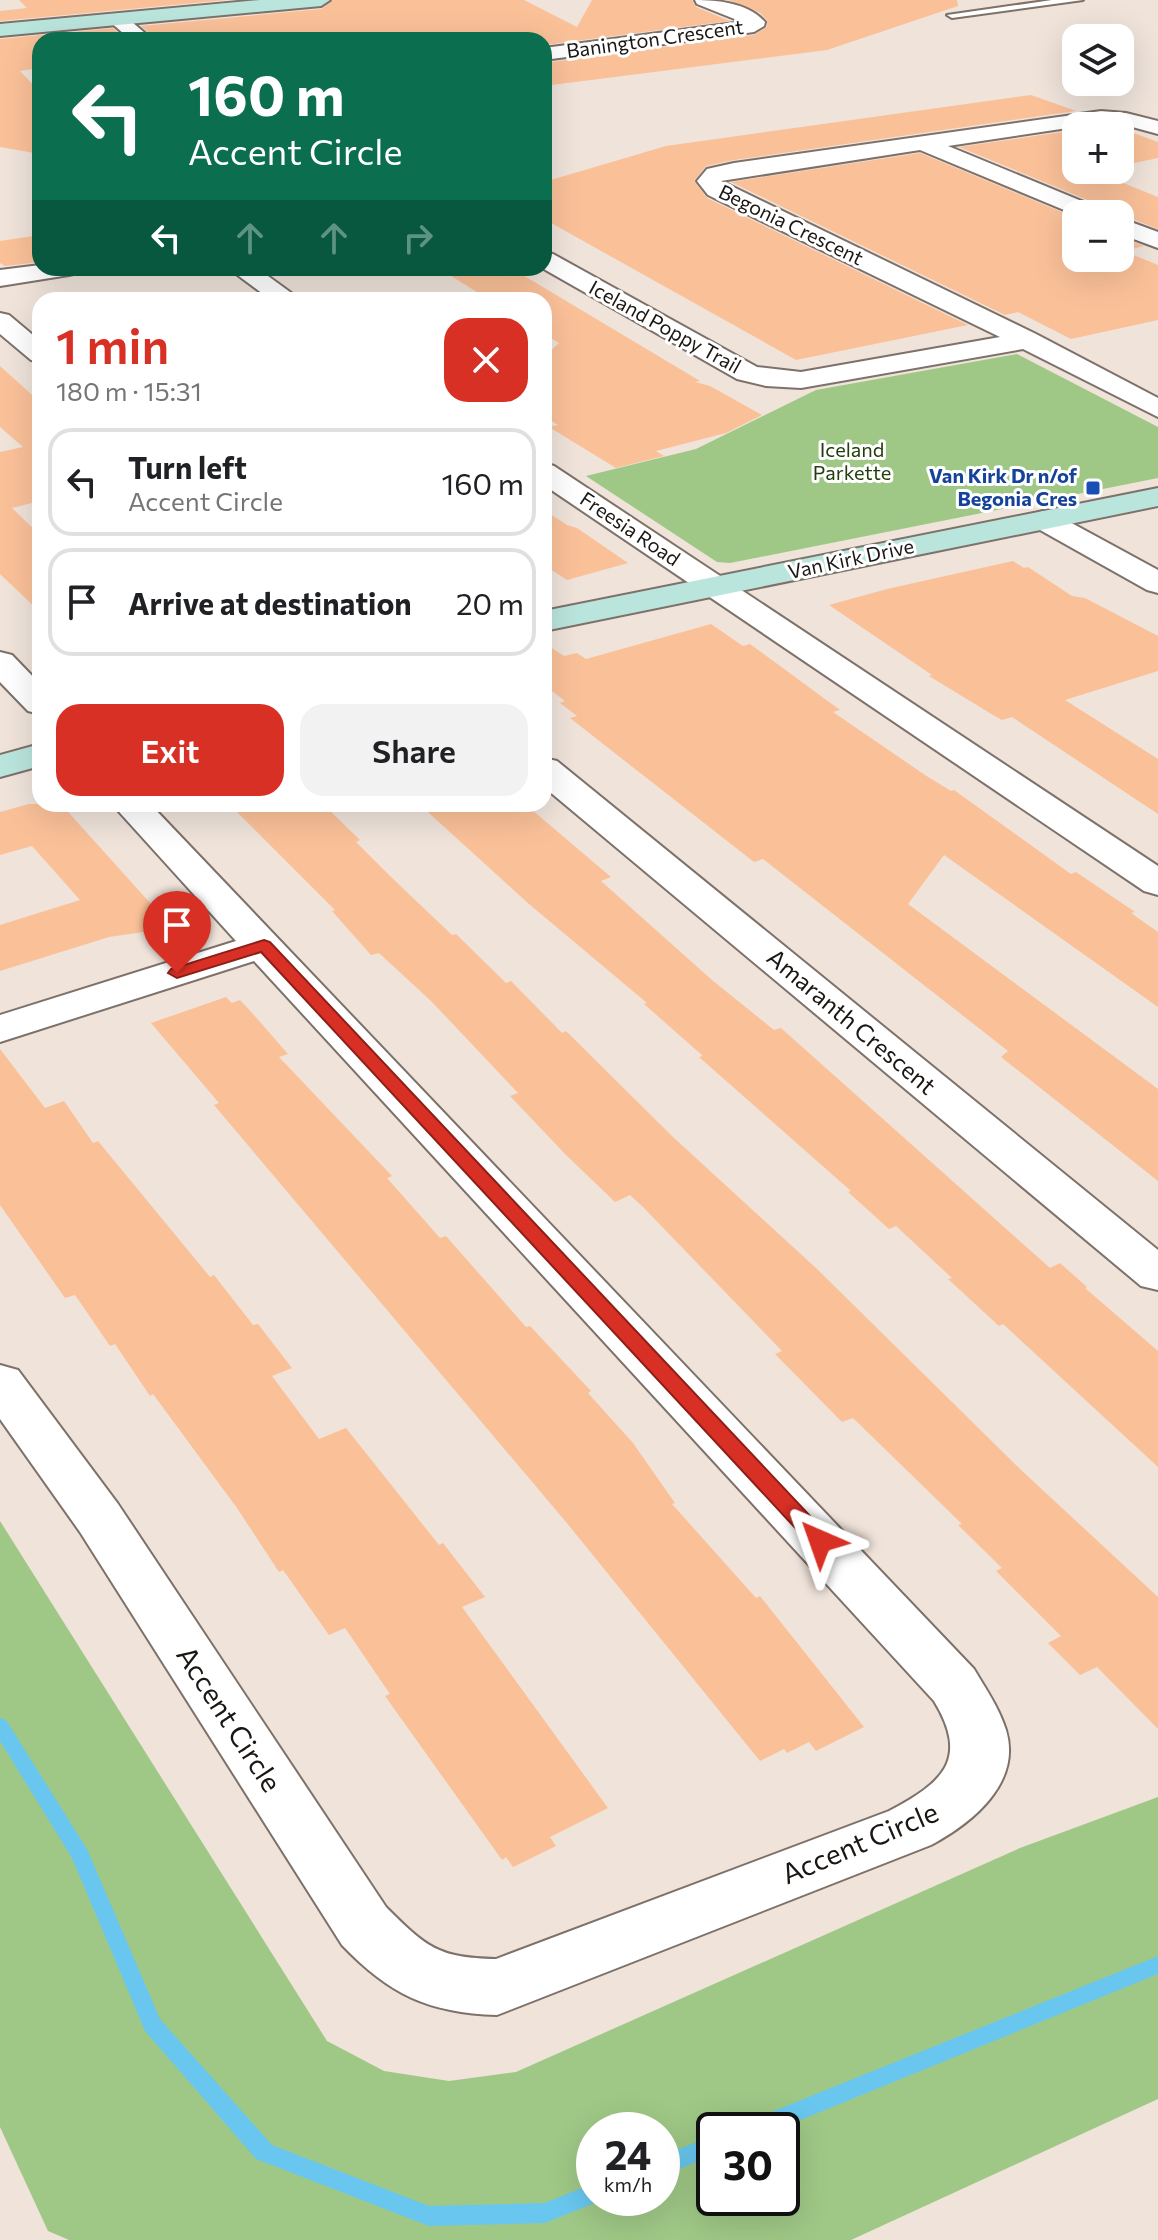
<!DOCTYPE html>
<meta charset="utf-8">
<style>
body{margin:0;font-family:Commissioner,sans-serif;background:#f2f2f2;color:#202124;height:100vh;display:flex;flex-direction:column;font-size:30px;white-space:nowrap}
*{box-sizing:border-box;margin:0}
p{font-size:26px;color:#757577}
.icon{flex:none;width:44px;height:44px;fill:none;stroke:currentColor;stroke-width:2;stroke-linecap:round;stroke-linejoin:round}
.map{position:relative;flex:1;overflow:hidden}
.side{position:absolute;left:32px;top:292px;width:520px;height:520px;display:flex;flex-direction:column;background:#fff;border-radius:24px;box-shadow:0 8px 32px #0002}
.side>*{flex:none}
.hud{position:absolute;left:32px;top:32px;width:520px;height:244px;border-radius:24px;box-shadow:0 8px 32px #0002;background:#0b6e4f;color:#fff;overflow:hidden}
.fabs{position:absolute;left:1062px;top:24px;display:grid;gap:16px}
.fabs a{display:grid;place-items:center;width:72px;height:72px;border-radius:16px;background:#fff;box-shadow:0 8px 32px #0002;font-size:40px}
.speed{position:absolute;left:576px;top:2112px;display:flex;gap:16px;font-size:40px;font-weight:700;text-align:center}
.speed>*{display:grid;place-content:center;width:104px;height:104px;border-radius:50%;background:#fff;box-shadow:0 8px 32px #0002;line-height:1}
.speed small{font-size:20px;font-weight:400}
.speed .limit{border:4px solid #111;border-radius:12px;background:#fff;color:#111}
.pin{position:absolute;display:grid;place-items:center;width:68px;height:68px;color:#fff;margin:-82px -34px;border-radius:50% 50% 50% 0;rotate:-45deg;box-shadow:0 0 8px #0007}
.pin .icon{rotate:45deg}
.me{position:absolute;width:88px;margin:-44px;rotate:317deg;stroke-linejoin:round;filter:drop-shadow(0 0 6px #0008)}
.turn{display:flex;align-items:center;gap:28px;height:168px;padding:0 24px;font-size:36px}
.turn .icon{width:104px;height:104px;stroke-width:2.5}
.turn b{display:block;font-size:56px;line-height:68px}
.lanes{display:flex;align-items:center;height:76px;padding:0 24px;background:#0003;justify-content:center;gap:40px;direction:ltr}
.lanes .off{opacity:.35}
.round{display:grid;place-items:center;flex:none;width:84px;height:84px;border-radius:24px;background:#f2f2f2}
.head{display:flex;align-items:center;justify-content:space-between;height:136px;padding:0 24px}
h1{font-size:48px;font-weight:600;line-height:60px;color:#d93025}
.action{display:flex;gap:16px;margin-top:auto;padding:16px 24px}
.action a{flex:1;height:92px;border-radius:24px;background:#d93025;color:#fff;font-size:32px;font-weight:600;line-height:92px;text-align:center}
.action a+a{background:#f2f2f2;color:#202124}
ul{padding:0;list-style:none}
li{display:flex;align-items:center;gap:24px;height:108px;margin:0 16px 12px;padding:0 8px;border:4px solid #e0e0e0;border-radius:24px}
li div{flex:1}
li b{display:block;font-size:30px}
li em{font-style:normal}
.map>svg:first-child{display:block}
.green{fill:#9fc886;fill-rule:evenodd}
.lines{fill:none;stroke-linecap:round;stroke-linejoin:round}
.stream{fill:#69c7ef;fill-rule:evenodd}
.building{fill:#fac199}
.lane-casing{stroke:#7d716a;stroke-width:4}
.street-casing{stroke:#7d716a;stroke-width:4}
.secondary-casing{stroke:#7d716a;stroke-width:4}
.lane{fill:#fff;fill-rule:evenodd}
.street{fill:#fff;fill-rule:evenodd}
.secondary{fill:#bae5dd;fill-rule:evenodd}
.route{fill:#d93025;stroke:#8d1f18;stroke-width:2}
.transit-dot{fill:#1a4fb4;stroke:#fff;stroke-width:3}
.labels{text-anchor:middle;stroke-width:6;stroke-linejoin:round;paint-order:stroke}
.far-street-label{font-size:20px;fill:#1a1613;stroke:#fff}
.far-park-label{font-size:20px;fill:#233e0d;stroke:#fff}
.far-transit-label{font-size:20px;font-weight:bold;fill:#164399;stroke:#fff;text-anchor:end}
.street-label{font-size:24px;fill:#1a1613;stroke:#fff}
.near-street-label{font-size:28px;fill:#1a1613;stroke:#fff}
</style>
<div class="map">
<svg width="1158" height="2240" viewBox="0 0 1158 2240">
<rect width="100%" height="100%" fill="#efe3da"/>
<path class="green" d="M1017 354 1158 427V478L730 563 717 562 586 476 696 449 816 390Z
M0 1521 327 2041 384 2071 449 2081 516 2072 1020 1848 1158 1797V2099L851 2240H69L48 2231 0 2127ZM594 2130H662V2198H594ZM714 2130H782V2198H714Z"/>
<g class="lines">
<path class="stream" d="M0 1718 6 1720 87 1849 160 2019 272 2145 429 2206 545 2203 594 2183V2198H603L602 2200 545 2223 429 2226 256 2159 145 2031 72 1858 0 1741Z
M1158 1956V1974L776 2130H741L744 2123Z
M714 2135V2155L662 2176V2156Z"/>
</g>
<path class="building" d="M19 0H227L0 21V11L27 8Z
M333 0H524L577 27 592 0H692L696 7 730 21 544 45V40H278L277 35 201 40 191 33 154 37 141 26 321 9Z
M728 0H957L958 6 827 50 544 86V63L754 35 767 27V20L760 13Z
M113 28 126 40H40V68L20 71 40 92V154L0 147V39Z
M1031 95 1076 111 734 160 706 166 694 181 707 198 968 325 796 360 544 219V182L666 146Z
M1120 128 1158 142V158L1120 166Z
M1076 130V170H1103L1096 172 1158 197V229L1120 214H1108L1102 206 959 147Z
M920 153 1076 218V258H1120V237L1144 246 1124 251 1158 265V320L1071 339 1018 312 1005 315 731 182Z
M40 235V262L5 266 0 263V241Z
M438 268H511L700 381 695 382 710 386 762 415 726 433 656 451 664 456 616 468 549 427 558 425 544 416V357L559 343 544 334V300H490Z
M0 366 40 402V501L12 508 40 535V612L0 574V452L23 447 0 427Z
M544 510 567 525 577 528 628 563 567 580 544 565Z
M1013 561 1024 568 1028 567 1072 596 1085 598 1158 636V671L1065 700 1158 759V814L1012 717 1002 720 993 715 929 676 932 675 829 605 887 589Z
M711 624 743 646 750 644 840 710 833 712 925 775 951 791 954 790 1071 874 1076 872 1135 912 1131 913 1158 932V1007L944 855 908 904 1158 1089V1181L1001 1057 1008 1051 763 859 754 862 570 718 577 716 560 703 565 701 544 685V643L564 656 577 653 586 659Z
M29 804H61L169 924 143 932 109 937 0 971V925L80 900 32 846 0 855V812Z
M229 804H323L360 840 356 842 390 876 452 935 456 934 506 983 511 981 562 1033 566 1031 673 1137 817 1269 1020 1469 1158 1597V1729L1097 1667 1080 1675 1048 1643 1061 1636 996 1571 1002 1568 958 1525 962 1524 853 1418 842 1422 775 1354 782 1351 643 1207 630 1195 615 1202 565 1154 510 1096 518 1093 431 1001 379 953 371 955 332 911 335 910Z
M419 804H525L611 877 601 881 712 980 774 1030 781 1028 1050 1268 1060 1263 1087 1287 1085 1288 1158 1351V1467L1003 1324 999 1326 948 1279 952 1278 896 1226 889 1229 848 1192 851 1191 699 1057 703 1056 644 1004 647 1003 529 904Z
M226 997 232 1003 240 1000 253 1014 288 1054 279 1057 392 1176 387 1178 440 1238 446 1236 526 1327 530 1326 591 1391 588 1393 633 1443 675 1503 672 1504 756 1598 760 1596 864 1727 816 1751 809 1742 787 1753 784 1749 760 1761 566 1522 214 1105 219 1103 151 1023Z
M0 1049 45 1108 64 1101 93 1143 98 1141 210 1277 214 1275 253 1325 258 1324 292 1368 272 1376 319 1439 346 1428 439 1545 443 1543 485 1597 462 1607 608 1808 550 1837 556 1846 513 1867 506 1857 502 1860 385 1696 390 1694 345 1628 329 1635 283 1570 279 1572 237 1508 153 1394 150 1396 115 1344 110 1346 75 1295 65 1298 0 1205Z"/>
<g class="lines">
<g class="lane-casing">
<path id="lane" d="M1052 0H1083L952 18 947 15Z"/>
</g>
<g class="street-casing">
<path id="street" d="M695 0C718 0 748 3 765 22L764 26 754 32 544 60V48L742 22 697 4Z
M118 14 125 16 153 40H131L108 20Z
M1101 111 1126 113 1158 121V134L1125 125 1101 123 948 146 1101 209 1105 214 1076 215 920 150 721 181 1036 334 1158 398V417L1023 349 801 388 766 386 737 379 542 268 544 252 553 254 757 367 801 372 1000 337 708 195 697 181 707 169 734 163Z
M1120 218 1158 232V248L1120 234Z
M40 265V268H81L78 273 69 275 0 286V270Z
M228 268H257L301 300H271Z
M0 313 9 315 40 341V362L31 360 0 334Z
M544 463 554 466 1158 866V895L1144 891 544 485Z
M1044 511 1055 514 1158 570V593L1147 590 1033 526 1029 520 1033 514Z
M0 652 12 655 40 684V714L28 711 0 682Z
M544 758 557 761 1158 1250V1290L1141 1286 544 787Z
M112 804H150L974 1669C986 1689 999 1708 1006 1730 1022 1783 972 1823 931 1845L497 2015C428 2013 389 1994 342 1945L80 1532 0 1419V1365L18 1370 118 1504 386 1907C426 1947 438 1958 496 1959L889 1811C942 1783 970 1760 934 1701L254 961 0 1042V1015L236 941Z"/>
</g>
<g class="secondary-casing">
<path id="secondary" d="M260 0H330L321 6 0 36V24Z
M1158 488V506L544 631V611Z
M40 744V766L0 777V755Z"/>
</g>
<use href="#lane" class="lane"/>
<use href="#street" class="street"/>
<use href="#secondary" class="secondary"/>
</g>
<path class="route" d="M264 940 270 942 828 1535 831 1541 828 1546H812L261 952 177 978 168 973 171 969Z"/>
<rect class="transit-dot" x="1085" y="480" width="16" height="16" rx="4"/>
<g class="labels">
<g class="far-street-label">
<text transform="translate(655 39) rotate(-8)" y="7">Banington Crescent</text>
<text transform="translate(791 225) rotate(26)" y="7">Begonia Crescent</text>
<text transform="translate(665 327) rotate(29)" y="7">Iceland Poppy Trail</text>
<text transform="translate(630 529) rotate(34)" y="7">Freesia Road</text>
<text transform="translate(851 559) rotate(-12)" y="7">Van Kirk Drive</text>
</g>
<g class="far-park-label">
<text x="852" y="457">Iceland<tspan x="852" dy="23">Parkette</tspan></text>
</g>
<g class="far-transit-label">
<text x="1077" y="483">Van Kirk Dr n/of<tspan x="1077" dy="23">Begonia Cres</tspan></text>
</g>
<g class="street-label">
<text transform="translate(851 1022) rotate(40)" y="8">Amaranth Crescent</text>
</g>
<g class="near-street-label">
<text transform="translate(229 1719) rotate(57)" y="10">Accent Circle</text>
<text transform="translate(860 1843) rotate(-23)" y="10">Accent Circle</text>
</g>
</g>
</svg>
<div class="fabs">
<a><svg class="icon" aria-label="layers" viewBox="0 0 24 24"><path d="M12 4l9 5-9 5-9-5zM3 14l9 5 9-5"/></svg></a>
<a>+</a>
<a>−</a>
</div>
<div class="speed"><div>24<small>km/h</small></div><div class="limit">30</div></div>
<div class="pin" style="left:177px;top:973px;background:#d93025"><svg class="icon" aria-label="arrive" viewBox="0 0 24 24"><path d="M6 21V4h12l-3 4 3 4H6"/></svg></div>
<svg class="me" style="left:820px;top:1541px" viewBox="-20 -20 40 40"><path d="M0-17L14 15 0 8-14 15z" fill="#d93025" stroke="#fff" stroke-width="4"/></svg>
<div class="hud">
<div class="turn"><svg class="icon" aria-label="left" viewBox="0 0 24 24"><path d="M17 20v-9H6M10 6l-5 5 5 5"/></svg><div><b>160 m</b>Accent Circle</div></div>
<div class="lanes"><svg class="icon" aria-label="left" viewBox="0 0 24 24"><path d="M17 20v-9H6M10 6l-5 5 5 5"/></svg><svg class="icon off" aria-label="ahead" viewBox="0 0 24 24"><path d="M12 20V5M6 11l6-6 6 6"/></svg><svg class="icon off" aria-label="ahead" viewBox="0 0 24 24"><path d="M12 20V5M6 11l6-6 6 6"/></svg><svg class="icon off" aria-label="right" viewBox="0 0 24 24"><path d="M7 20v-9h11M14 6l5 5-5 5"/></svg></div>
</div>
<section class="side">
<div class="head"><div><h1>1 min</h1><p>180 m · 15:31</p></div><a class="round" style="background:#d93025;color:#fff"><svg class="icon" aria-label="close" viewBox="0 0 24 24"><path d="M6 6l12 12M18 6L6 18"/></svg></a></div>
<ul>
<li><svg class="icon" aria-label="left" viewBox="0 0 24 24"><path d="M17 20v-9H6M10 6l-5 5 5 5"/></svg><div><b>Turn left</b><p>Accent Circle</p></div><em>160 m</em></li>
<li><svg class="icon" aria-label="arrive" viewBox="0 0 24 24"><path d="M6 21V4h12l-3 4 3 4H6"/></svg><div><b>Arrive at destination</b></div><em>20 m</em></li>
</ul>
<div class="action"><a>Exit</a><a>Share</a></div>
</section>
</div>
